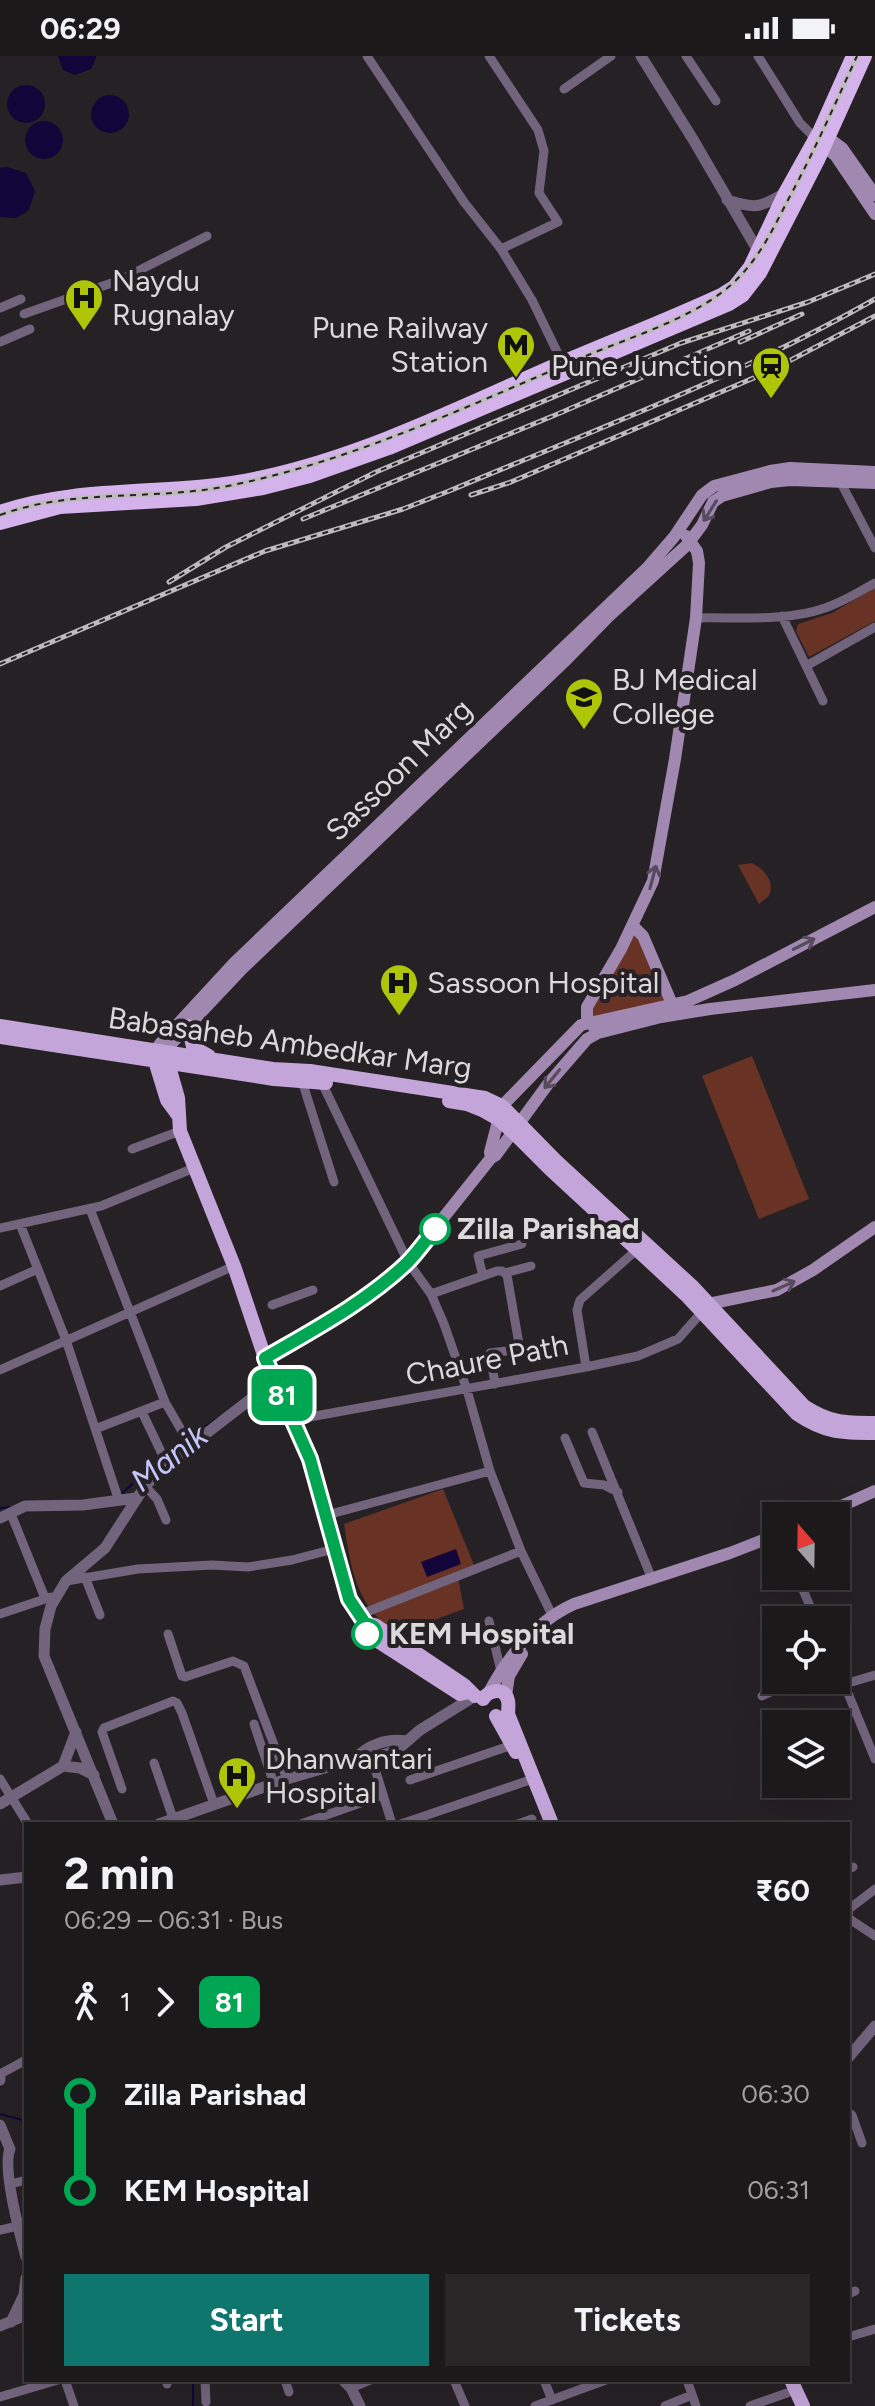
<!DOCTYPE html>
<meta charset="utf-8">
<style>
:root{--surface:#1c191b;--page:#292628;--text:#f1f3f6;--muted:#a0a0a3;--line:#3a383a;--accent:#0f766e}
body{margin:0;font-family:Figtree,sans-serif;background:var(--page);color:var(--text);height:100vh;display:flex;flex-direction:column;font-size:30px;white-space:nowrap}
*{box-sizing:border-box;margin:0}
p{font-size:26px;color:var(--muted)}
.icon{flex:none;width:44px;height:44px;fill:none;stroke:currentColor;stroke-width:2;stroke-linecap:round;stroke-linejoin:round}
.map{position:relative;flex:1;overflow:hidden}
.panel{position:absolute;left:24px;top:1766px;width:826px;height:560px;display:flex;flex-direction:column;background:var(--surface);border-radius:0px;box-shadow:0 8px 32px #0002,0 0 0 2px var(--line)}
.panel>*{flex:none}
.badge{padding:0 16px;border-radius:12px;font-size:28px;line-height:52px}
.needle{width:52px;rotate:340deg}
.fabs{position:absolute;left:762px;top:1446px;display:grid;gap:16px}
.fabs a{display:grid;place-items:center;width:88px;height:88px;border-radius:0px;background:var(--surface);box-shadow:0 8px 32px #0002,0 0 0 2px var(--line);font-size:40px}
.map>.badge{position:absolute;translate:-50% -50%;box-shadow:0 0 0 4px #fff}
.legs{display:flex;align-items:center;gap:12px;height:88px;padding:0 40px;font-size:26px}
.legs p{margin-inline-start:auto}
.summary{display:flex;align-items:center;justify-content:space-between;height:136px;padding:0 40px}
h1{font-size:44px;font-weight:700;line-height:60px}
.cta{display:flex;gap:16px;margin-top:auto;padding:16px 40px}
.cta a{flex:1;height:92px;border-radius:0px;background:var(--accent);color:#fff;font-size:32px;font-weight:700;line-height:92px;text-align:center}
.cta a+a{background:var(--page);color:var(--text)}
ul{padding:0 40px;list-style:none}
li{display:flex;align-items:center;gap:28px;height:96px;font-size:30px}
li i{display:grid;place-items:center;width:12px;height:100%;margin:0 10px;background:currentColor}
li i::after{content:'';width:20px;height:20px;margin:-10px;border:6px solid;border-radius:50%;background:var(--surface)}
li p{margin-inline-start:auto}
li:first-child i{background:linear-gradient(#0000 50%,currentColor 0)}
li:last-child i{background:linear-gradient(currentColor 50%,#0000 0)}
.status{display:flex;justify-content:space-between;align-items:center;height:56px;padding:0 40px;background:var(--surface);direction:ltr}
.status svg{height:22px;fill:currentColor}
.map>svg:first-child{display:block}
.green{fill:#683225}
.water{fill:#11053a}
.lines{fill:none;stroke-linecap:round;stroke-linejoin:round}
.stream{stroke:#11053a;stroke-width:2}
.minor{stroke:#73647d;stroke-width:9}
.tertiary{stroke:#73647d;stroke-width:11}
.secondary{stroke:#a088b1;stroke-width:12}
.primary{stroke:#c4a5d9;stroke-width:14}
.trunk{stroke:#d4b2ec;stroke-width:14}
.rail-casing{stroke:#bebabd;stroke-width:5}
.rail{stroke:#262124;stroke-width:2;stroke-dasharray:6;stroke-linecap:butt}
.oneway{stroke:#574a5c}
.line-1-casing{stroke:#fff;stroke-width:18}
.line-1{stroke:#00a651;stroke-width:12}
.stop-1-dot{fill:#fff;stroke:#00a651;stroke-width:4}
.labels{text-anchor:middle;stroke-width:8;stroke-linejoin:round;paint-order:stroke}
.poi-label{font-size:30px;fill:#dcd9db;stroke:#262124;text-anchor:start}
.street-label{font-size:30px;fill:#dcd9db;stroke:#262124}
.stop-label{font-size:30px;font-weight:bold;fill:#dcd9db;stroke:#262124;text-anchor:start}
.water-label{font-size:32px;font-style:italic;fill:#c4c5fb;stroke:#262124}
</style>
<div class="status"><b>06:29</b><svg viewBox="0 0 49 12"><path d="M0 12V9h3v3zM5 12V6h3v6zM10 12V3h3v9zM15 12V0h3v12zM26 1h20v11H26zM47 4h2v5h-2z"/></svg></div>
<div class="map">
<svg width="875" height="2350" viewBox="0 0 875 2350">
<rect width="100%" height="100%" fill="#262124"/>
<!-- green -->
<path class="green" d="M875,532V565L809,601L796,575L798,568L832,557Z
M752,807C765,814 775,825 769,840L759,848L738,809Z
M633,877L638,882L661,931L664,946L595,963L591,954Z
M752,1000L809,1143L759,1163L702,1020Z
M443,1433L474,1509L457,1516L464,1553L396,1578C356,1549 351,1514 344,1468Z"/>
<!-- water -->
<path class="water" d="M58,0H96V2L91,13L75,19L63,14Z
M7 48a19 19 0 1 1 38 0a19 19 0 1 1-38 0Z
M91 58a19 19 0 1 1 38 0a19 19 0 1 1-38 0Z
M25 84a19 19 0 1 1 38 0a19 19 0 1 1-38 0Z
M7,111L26,117L35,135L29,154L16,162L0,161V112Z
M456,1493L461,1508L427,1521L421,1506Z"/>
<g class="lines">
<!-- stream -->
<path class="stream" d="M191,1380L215,1364
M165,1399L183,1386
M120,1439L160,1403
M0,1452L11,1451
M0,2058L26,2065
M193,2350V2324"/>
<!-- minor -->
<path class="minor" d="M367,0L464,146L501,193L532,244L562,306
M489,0L538,74L544,95L539,137L558,166L501,193
M686,0L716,45
M758,0L800,67L816,83
M564,33L611,0
M0,252L21,243
M24,258L120,224L207,180
M0,286L30,273
M841,427L875,492
M782,560L823,645
M696,562C737,561 785,566 825,552C843,546 859,536 875,527
M806,610L875,571
M302,1025L334,1126
M322,1027L408,1206L431,1238L444,1268L467,1334L490,1415L521,1495L552,1559
M132,1093L180,1075
M90,1153L165,1346L191,1391
M20,1168L66,1284L119,1445
M0,1172L101,1150L194,1112
M505,1217L531,1210
M483,1220L478,1200L522,1188
M0,1230L38,1213
M431,1238L497,1215H502L507,1219L519,1288L514,1294L490,1297L495,1328
M272,1249L313,1234
M586,1311L638,1300L678,1283L702,1256
M0,1314L234,1210
M142,1356L164,1402
M293,1364L586,1311L577,1254L580,1244L640,1191
M95,1373L165,1346
M592,1376L652,1523
M565,1382L584,1427L604,1429L618,1436
M145,1430L157,1443L166,1464
M11,1458L45,1542
M327,1459L490,1415
M797,1520L816,1564
M85,1521L100,1559
M66,1525L138,1513L212,1509L248,1511L292,1504L334,1493
M0,1558L51,1541
M359,1559L521,1495
M489,1565L501,1615
M168,1578L182,1620L185,1621L233,1605L244,1610L287,1723
M836,1608L875,1703
M845,1628L875,1619
M762,1640L797,1624
M254,1668L274,1728
M372,1703L392,1768
M154,1707L175,1768
M0,1723L28,1768
M410,1724L512,1689
M122,1733L102,1676L104,1672L173,1645L177,1647L182,1657L214,1748
M301,1768L383,1739
M401,1768L527,1725
M518,1768L532,1763
M848,1813L853,1811
M848,1859L849,1853L875,1833
M848,1862L875,1880
M0,2018L26,2004
M848,2056L852,2059L862,2087
M11,2128L26,2124
M0,2174L18,2170
M848,2238L855,2235
M848,2281L875,2273
M65,2324L74,2350
M205,2324L206,2346
M285,2324L289,2336
M454,2324L465,2350
M544,2324L552,2344
M687,2324L696,2350
M167,2328V2324
M351,2332L370,2324
M0,2341L58,2324
M535,2350L606,2324
M665,2350L692,2339
M750,2350L787,2337"/>
<!-- tertiary -->
<path class="tertiary" d="M641,0L694,85L758,195
M727,144C755,153 760,152 785,137
M0,1462L25,1450L83,1449L136,1442
M355,1703C367,1689 387,1682 406,1685
M63,1710L80,1712L94,1719
M0,1748L63,1710L76,1676
M113,1768L44,1600L45,1573L51,1550L66,1525L105,1492L145,1430L168,1407L274,1325
M159,1768L287,1723L355,1703H372L397,1694L420,1674L475,1640
M0,1824L26,1821
M848,2002L875,1970
M0,2022V2024
M0,2069L10,2093C2,2112 20,2179 26,2201
M11,2266L24,2239L26,2222
M0,2270L26,2259
M343,2324L351,2332L360,2350"/>
<!-- secondary -->
<path class="secondary" d="M822,77L842,92L875,139
M818,85L835,99L875,158
M633,870L643,880L672,948
M598,977L587,961V951L621,893L653,825L675,703L696,562L699,507L697,495L686,480
M155,999V994L164,983L234,907L648,511L674,481L702,439L714,430L770,415L790,412L875,416
M168,1005L167,995L172,987L243,912L564,606L609,560L687,489L702,469L713,446L722,440L771,426L790,424L875,427
M491,1102L490,1096L502,1050L581,969L688,945L735,924L875,851
M705,1252L708,1248L777,1234L813,1214L875,1171
M265,1302L331,1263L408,1206L491,1102L496,1099L548,1028L587,983L598,977L661,961L710,953L875,934
M819,1460L875,1435
M489,1636C508,1601 536,1565 574,1548L730,1497L776,1479
M506,1639L509,1620L522,1598"/>
<!-- primary -->
<path class="primary" d="M0,970L273,1013L310,1015L485,1042L502,1050L556,1105L693,1231L804,1350C830,1367 845,1367 875,1367
M188,970L193,991L209,1000
M0,981L274,1023L326,1027
M155,1005L167,1044L178,1059
M168,1007L178,1042L180,1075L234,1210L265,1302L310,1403L349,1543L365,1567L367,1578L460,1638L469,1636
M449,1045L467,1048L482,1054L498,1063L514,1077L549,1112L686,1239L797,1358C825,1377 842,1377 875,1377
M365,1567L375,1569L464,1629L475,1640
M483,1643C489,1634 505,1630 508,1645C509,1649 508,1654 508,1658L552,1768
M496,1660L516,1696
M791,2324L803,2350"/>
<!-- trunk -->
<path class="trunk" d="M0,456C84,427 176,441 263,421C359,400 450,356 540,316C601,289 663,266 723,238L734,231L750,211L785,137L819,76L853,0
M0,467L60,451L196,443L263,432L310,420L389,392L729,248L743,239L760,217L818,104L865,0"/>
<defs>
<path id="rail" d="M740,286L802,258
M471,439L511,426L770,315L875,260
M0,459C74,432 152,445 228,430C353,405 470,349 586,300C635,279 705,259 741,219C762,197 775,169 789,142C814,96 835,48 857,0
M303,463L560,357L749,275
M169,526L226,491L376,416L681,287L808,246L875,218
M0,608L265,495L403,453L449,435C592,375 740,320 875,243"/>
</defs>
<!-- rail casing -->
<use href="#rail" class="rail-casing"/>
<!-- rail -->
<use href="#rail" class="rail"/>
</g>
<!-- one-way arrows -->
<defs><path id="oneway-shaft" d="M-6 0H5M1.5-3L5.5 0L1.5 3" fill="none" stroke-width="1.6" stroke-linecap="round" stroke-linejoin="round" transform="scale(2)"/></defs>
<g class="oneway">
<use href="#oneway-shaft" transform="translate(710 455) rotate(122)"/>
<use href="#oneway-shaft" transform="translate(653 821) rotate(-75)"/>
<use href="#oneway-shaft" transform="translate(804 888) rotate(-27)"/>
<use href="#oneway-shaft" transform="translate(552 1023) rotate(129)"/>
<use href="#oneway-shaft" transform="translate(784 1230) rotate(-24)"/>
</g>
<g class="lines">
<defs>
<path id="line-1" d="M367,1578L365,1567L349,1543L310,1403L265,1302C313,1274 366,1246 407,1207C417,1197 426,1184 435,1173"/>
</defs>
<!-- line-1 casing -->
<use href="#line-1" class="line-1-casing"/>
<!-- line-1 -->
<use href="#line-1" class="line-1"/>
</g>
<!-- icons -->
<defs>
<symbol id="hospital-pin" viewBox="-11 -11 22 30"><path d="M0 17L-7.5 6A9.5 9.5 0 1 1 7.5 6Z" fill="#afc507" stroke="#262124"/><path d="M-5-5h3v3.5h4V-5h3V5h-3V1.5h-4V5h-3Z" fill="#111"/></symbol>
<symbol id="metro-pin" viewBox="-11 -11 22 30"><path d="M0 17L-7.5 6A9.5 9.5 0 1 1 7.5 6Z" fill="#afc507" stroke="#262124"/><path d="M-5.5 5V-5H-3L0 0L3-5H5.5V5H3V-.5L0 4L-3-.5V5Z" fill="#111"/></symbol>
<symbol id="station-pin" viewBox="-11 -11 22 30"><path d="M0 17L-7.5 6A9.5 9.5 0 1 1 7.5 6Z" fill="#afc507" stroke="#262124"/><path d="M-3-6H3Q5-6 5-4V2Q5 4 3 4L4.5 6H3L1.5 4h-3L-3 6H-4.5L-3 4Q-5 4-5 2V-4Q-5-6-3-6ZM-3.5-4v3h7v-3ZM-3.5 1v1.5H-2V1ZM2 1v1.5H3.5V1Z" fill="#111"/></symbol>
<symbol id="university-pin" viewBox="-11 -11 22 30"><path d="M0 17L-7.5 6A9.5 9.5 0 1 1 7.5 6Z" fill="#afc507" stroke="#262124"/><path d="M0-5L7-2L0 1L-7-2ZM-4 1L0 2.5L4 1V4Q0 6-4 4Z" fill="#111"/></symbol>
</defs>
<g fill-rule="evenodd">
<use href="#hospital-pin" x="62" y="220" width="44" height="60"/>
<use href="#metro-pin" x="494" y="267" width="44" height="60"/>
<use href="#station-pin" x="749" y="288" width="44" height="60"/>
<use href="#university-pin" x="562" y="619" width="44" height="60"/>
<use href="#hospital-pin" x="377" y="905" width="44" height="60"/>
<use href="#hospital-pin" x="215" y="1698" width="44" height="60"/>
</g>
<!-- markers -->
<g class="stop-1-dot">
<circle cx="435" cy="1173" r="14"/>
<circle cx="367" cy="1578" r="14"/>
</g>
<g class="labels">
<!-- poi labels -->
<g class="poi-label">
<text x="112" y="235">Naydu<tspan x="112" dy="34">Rugnalay</tspan></text>
<text x="488" y="282" text-anchor="end">Pune Railway<tspan x="488" dy="34">Station</tspan></text>
<text x="743" y="320" text-anchor="end">Pune Junction</text>
<text x="612" y="634">BJ Medical<tspan x="612" dy="34">College</tspan></text>
<text x="427" y="937">Sassoon Hospital</text>
<text x="265" y="1713">Dhanwantari<tspan x="265" dy="34">Hospital</tspan></text>
</g>
<!-- street labels -->
<g class="street-label">
<text transform="translate(399 714) rotate(-44)" y="10">Sassoon Marg</text>
<text transform="translate(290 987) rotate(8)" y="10">Babasaheb Ambedkar Marg</text>
<text transform="translate(487 1304) rotate(-11)" y="10">Chaure Path</text>
</g>
<!-- stop labels -->
<g class="stop-label">
<text x="457" y="1183">Zilla Parishad</text>
<text x="389" y="1588">KEM Hospital</text>
</g>
<!-- water labels -->
<g class="water-label">
<text transform="translate(169 1402) rotate(-38)" y="11">Manik</text>
</g>
</g>
</svg>
<div class="fabs">
<a><svg class="needle" viewBox="-14 -14 28 28"><path d="M0-13l5 13h-10z" fill="#e53935"/><path d="M0 13l5-13h-10z" fill="#a0a0a3"/></svg></a>
<a><svg class="icon" aria-label="locate" viewBox="0 0 24 24"><circle cx="12" cy="12" r="6"/><path d="M12 2v4M12 18v4M2 12h4M18 12h4"/></svg></a>
<a><svg class="icon" aria-label="layers" viewBox="0 0 24 24"><path d="M12 4l9 5-9 5-9-5zM3 14l9 5 9-5"/></svg></a>
</div>
<b class="badge" style="left:282px;top:1339px;background:#00a651;color:#fff">81</b>
<section class="panel">
<div class="summary"><div><h1>2 min</h1><p>06:29 – 06:31 · Bus</p></div><b>₹60</b></div>
<div class="legs"><svg class="icon" aria-label="walk" viewBox="0 0 24 24"><circle cx="13" cy="4" r="2"/><path d="M13 8l-2 6 4 7M11 14l-3 7M7 12l3-4h3l4 4"/></svg>1<svg class="icon" aria-label="forward" viewBox="0 0 24 24"><path d="M9 5l7 7-7 7"/></svg><b class="badge" style="background:#00a651;color:#fff">81</b></div>
<ul>
<li><i style="color:#00a651"></i><b>Zilla Parishad</b><p>06:30</p></li>
<li><i style="color:#00a651"></i><b>KEM Hospital</b><p>06:31</p></li>
</ul>
<div class="cta"><a>Start</a><a>Tickets</a></div>
</section>
</div>
